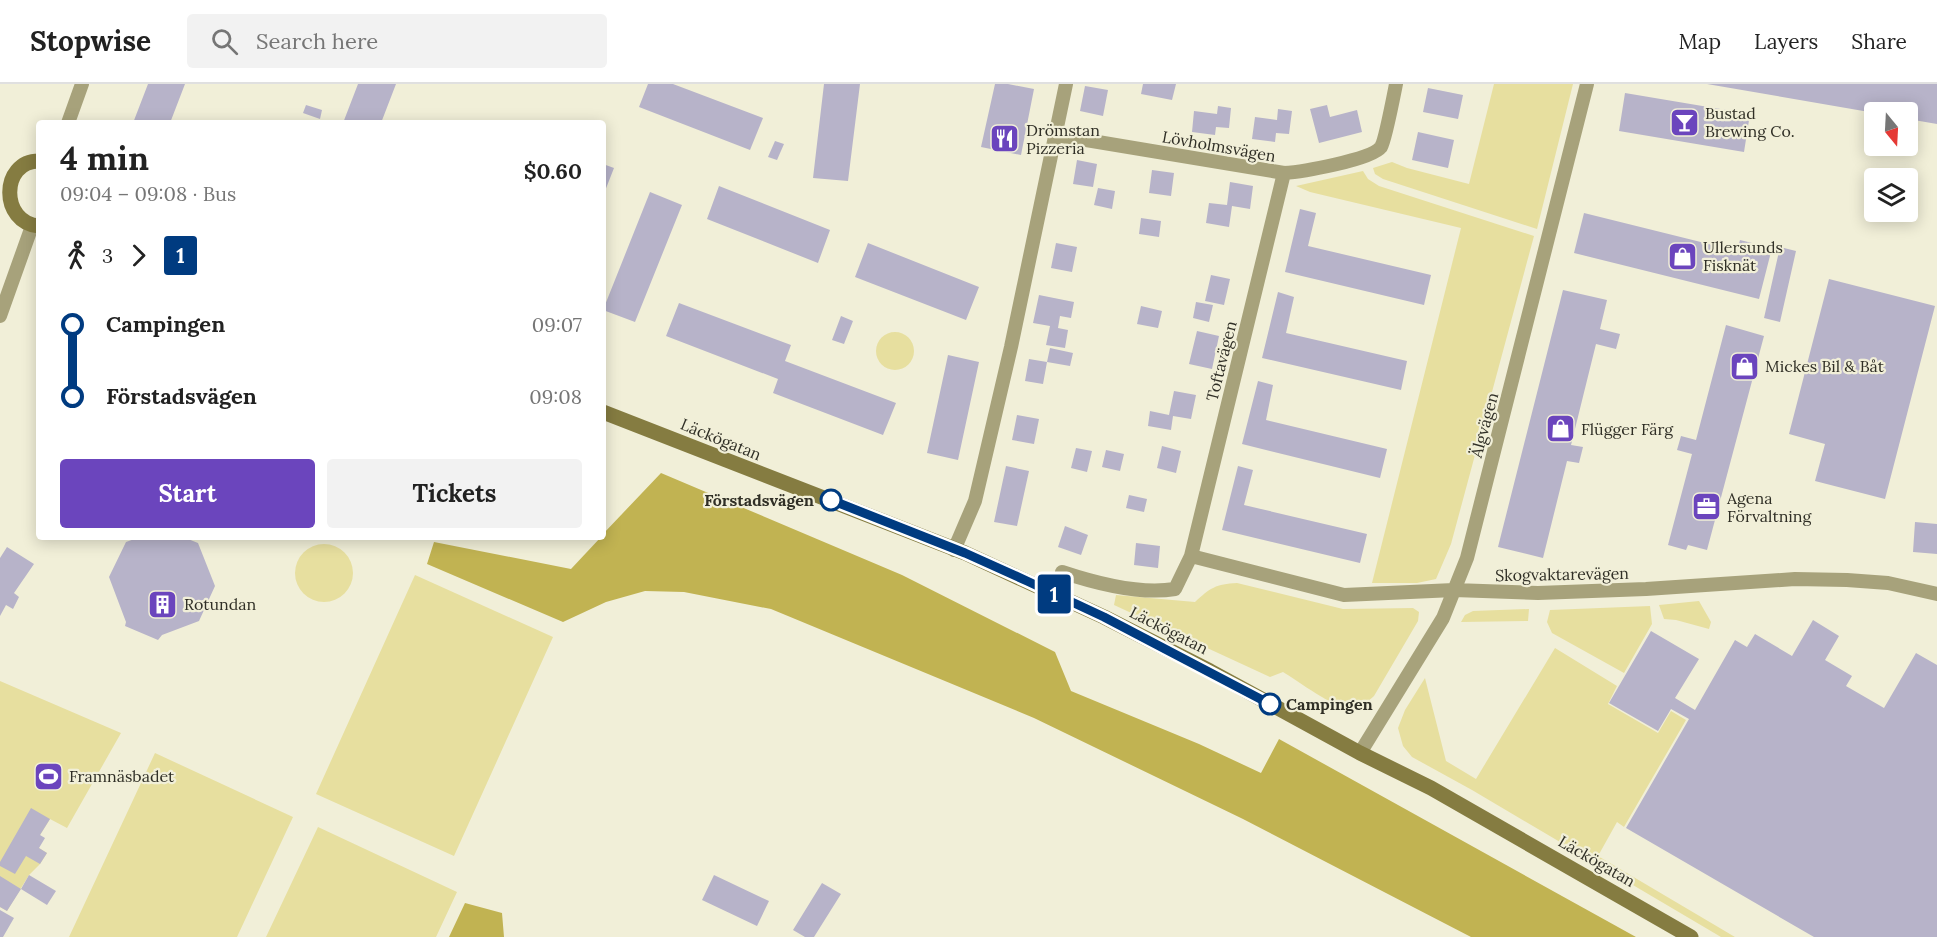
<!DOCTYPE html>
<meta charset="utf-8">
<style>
:root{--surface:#fff;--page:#f2f2f2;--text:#222;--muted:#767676;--line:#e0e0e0;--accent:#6b45bd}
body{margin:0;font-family:Lora,serif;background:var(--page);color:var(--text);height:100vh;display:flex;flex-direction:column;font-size:22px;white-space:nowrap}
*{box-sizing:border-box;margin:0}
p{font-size:20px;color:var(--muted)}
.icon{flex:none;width:33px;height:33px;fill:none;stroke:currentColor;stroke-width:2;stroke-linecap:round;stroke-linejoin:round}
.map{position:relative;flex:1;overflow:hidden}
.details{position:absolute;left:36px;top:36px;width:570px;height:420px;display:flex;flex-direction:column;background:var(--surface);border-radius:6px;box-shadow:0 3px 15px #0003}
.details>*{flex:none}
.badge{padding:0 12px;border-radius:4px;font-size:21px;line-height:39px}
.needle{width:39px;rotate:162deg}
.fabs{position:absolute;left:1864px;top:18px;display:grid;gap:12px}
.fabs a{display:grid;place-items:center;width:54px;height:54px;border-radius:6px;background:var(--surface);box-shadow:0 3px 15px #0003;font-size:30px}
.map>.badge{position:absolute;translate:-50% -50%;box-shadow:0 0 0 3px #fff}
.legs{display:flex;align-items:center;gap:9px;height:66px;padding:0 24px;font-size:20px}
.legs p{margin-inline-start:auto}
.head{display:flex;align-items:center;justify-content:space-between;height:102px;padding:0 24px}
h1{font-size:33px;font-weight:800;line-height:45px}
.primary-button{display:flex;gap:12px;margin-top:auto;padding:12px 24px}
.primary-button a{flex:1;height:69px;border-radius:6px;background:var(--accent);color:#fff;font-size:24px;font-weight:800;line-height:69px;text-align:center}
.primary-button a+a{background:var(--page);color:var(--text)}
ul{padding:0 24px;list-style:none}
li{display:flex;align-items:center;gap:21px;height:72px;font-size:22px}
li i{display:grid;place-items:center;width:9px;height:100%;margin:0 8px;background:currentColor}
li i::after{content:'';width:15px;height:15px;margin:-8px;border:4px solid;border-radius:50%;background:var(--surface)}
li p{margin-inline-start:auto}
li:first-child i{background:linear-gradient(#0000 50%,currentColor 0)}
li:last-child i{background:linear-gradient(currentColor 50%,#0000 0)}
header{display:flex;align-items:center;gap:36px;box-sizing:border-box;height:84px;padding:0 30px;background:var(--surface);border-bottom:2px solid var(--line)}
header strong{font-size:28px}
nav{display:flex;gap:33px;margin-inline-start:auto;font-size:21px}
.search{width:420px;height:54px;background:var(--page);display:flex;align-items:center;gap:15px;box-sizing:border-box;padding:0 21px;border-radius:6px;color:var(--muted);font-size:22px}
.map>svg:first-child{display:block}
.green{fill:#e7df9f}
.forest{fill:#c1b352}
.building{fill:#b7b3c9}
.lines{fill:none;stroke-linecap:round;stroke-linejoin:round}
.street{stroke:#a7a27b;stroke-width:14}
.secondary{stroke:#857c41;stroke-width:15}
.line-1-casing{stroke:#fff;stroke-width:14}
.line-1{stroke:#003b80;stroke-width:9}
.stop-1-dot{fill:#fff;stroke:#003b80;stroke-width:3}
.labels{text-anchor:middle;stroke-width:4.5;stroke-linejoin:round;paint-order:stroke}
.poi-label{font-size:16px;fill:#302f26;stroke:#f1efd8;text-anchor:start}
.street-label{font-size:16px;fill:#302f26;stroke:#f1efd8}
.stop-label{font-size:16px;font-weight:bold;fill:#302f26;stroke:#f1efd8;text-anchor:end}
</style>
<header>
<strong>Stopwise</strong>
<div class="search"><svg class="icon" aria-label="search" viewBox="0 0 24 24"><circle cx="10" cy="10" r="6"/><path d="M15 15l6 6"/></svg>Search here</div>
<nav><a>Map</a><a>Layers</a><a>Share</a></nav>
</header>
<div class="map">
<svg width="1937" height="853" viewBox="0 0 1937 853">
<rect width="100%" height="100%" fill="#f1efd8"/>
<!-- green -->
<path class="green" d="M1494,0H1573L1537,145L1383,95L1375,90L1373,84L1392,78L1407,84L1469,100Z
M1363,87L1368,95L1379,102L1534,152L1451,460L1436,495L1417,499H1372L1461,144L1310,108L1296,102Z
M876 267a19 19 0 1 1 38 0a19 19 0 1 1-38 0Z
M295 489a29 29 0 1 1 58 0a29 29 0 1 1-58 0Z
M415,491L553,553L454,772L316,710Z
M1237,499L1343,525L1413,524L1419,528L1418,537L1374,612C1368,617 1363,623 1354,625C1340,629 1297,596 1283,588L1270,593L1114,521L1116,511L1195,518C1210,504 1216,500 1237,499Z
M1699,517L1711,538L1709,545L1676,536L1664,535L1659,521Z
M1650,522L1652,540L1624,589L1552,549L1547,538L1550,526Z
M1529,525L1528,537L1461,538L1465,531L1473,527Z
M1555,564L1617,602L1608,620L1658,649L1671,627L1686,636L1624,743L1617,738L1598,772L1735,853H1721L1472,706L1412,673L1403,662L1398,644L1405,626L1425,594L1446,677L1476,695Z
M0,597L121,649L67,744L50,735L40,751L39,764L47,769L40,780L29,791L7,827L0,823Z
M155,669L293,733L237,853H69Z
M318,743L457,808L436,853H266Z"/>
<!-- forest -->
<path class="forest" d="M661,389L902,491L1055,568L1071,607L1199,660L1261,689L1279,655L1636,853H1471L1243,735L1034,634L771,525L684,508L645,507L606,518L563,538L427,480L434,458L571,485L601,453H603V450Z
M465,819L502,829L504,853H449Z"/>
<!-- building -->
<path class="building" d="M148,0H185L170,39H133Z
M358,0H396L381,39H343Z
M648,0H673L763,34L750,66L639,23Z
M824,0H860L848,97L813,94Z
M995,0H1008L1034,5L1021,71L981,63Z
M1143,0H1176L1172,16L1141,10Z
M1707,0H1937V40L1908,35V28L1875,29Z
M1085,2L1108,6L1103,32L1080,27Z
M1428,4L1463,11L1458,35L1423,28Z
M1625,9L1750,30L1744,68L1619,47Z
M306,21L322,26L320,35L303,29Z
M1327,21L1330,33L1357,26L1362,48L1319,59L1310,25Z
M1218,22L1231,24L1229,44L1216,43L1215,51L1192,48L1194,27L1217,30Z
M1278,25L1292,27L1289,50L1276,49L1275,58L1252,55L1255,33L1277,36Z
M1418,48L1454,56L1448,84L1412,76Z
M775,57L784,60L777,76L768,73Z
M1077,76L1097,80L1093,103L1073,100Z
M603,80L614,84L603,112Z
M1152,86L1174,89L1171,112L1149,109Z
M1230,98L1253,102L1250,125L1232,122L1229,143L1206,139L1209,119L1227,121Z
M719,102L830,146L818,179L707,135Z
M1098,104L1115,107L1112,125L1094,121Z
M650,108L682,121L635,238L603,226Z
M1300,125L1316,129L1308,162L1431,191L1424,221L1285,188Z
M1584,129L1737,167L1740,156L1772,164L1759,215L1574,169Z
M1141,134L1161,137L1159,153L1139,150Z
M868,159L979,203L966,236L855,193Z
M1056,159L1077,163L1072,188L1051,184Z
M1780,163L1796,167L1780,238L1764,234Z
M1211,191L1230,195L1224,221L1205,217Z
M1829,195L1935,222L1885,415L1815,397L1825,360L1789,350Z
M1563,206L1607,216L1600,245L1620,250L1616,265L1596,260L1571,361L1583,363L1579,379L1567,377L1543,474L1498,463Z
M1278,208L1294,213L1286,249L1407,277L1401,306L1262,274Z
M1039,211L1074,218L1071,234L1060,232L1058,244L1068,246L1065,264L1046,261L1050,242L1033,239Z
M1196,218L1213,221L1209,238L1193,234Z
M679,219L791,261L785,277L896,319L883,351L773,309L778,295L666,252Z
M1141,222L1162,227L1158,244L1137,240Z
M841,232L853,237L844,260L832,256Z
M1726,241L1764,252L1707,466L1688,461L1686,466L1668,461L1692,370L1677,366L1681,352L1696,356Z
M1197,247L1219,252L1212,285L1189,280Z
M1050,264L1073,269L1070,282L1047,278Z
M948,271L979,278L958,376L927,369Z
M1029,275L1047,278L1043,300L1025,297Z
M1258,297L1273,301L1266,336L1387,365L1380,394L1242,360Z
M1174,307L1196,311L1191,335L1173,332L1171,346L1148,342L1150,327L1169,331Z
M1017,331L1039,335L1034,360L1012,356Z
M1162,362L1181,367L1176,389L1157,384Z
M1076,364L1092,367L1087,388L1071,384Z
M1106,366L1124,370L1120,387L1102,383Z
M1006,382L1029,387L1017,442L994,438Z
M1238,382L1253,386L1244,421L1367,450L1360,479L1222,446Z
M1129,411L1147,415L1144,428L1126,424Z
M1915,438L1937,440V470L1913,468Z
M1065,442L1088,451L1081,471L1058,463Z
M140,453H183L198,459L215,502L199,537L162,551L158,556L125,542L126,538L109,493L126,458Z
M1136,459L1160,462L1158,484L1134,481Z
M7,463L34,480L14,509L19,513L13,525L6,521L0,532V474Z
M1813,536L1839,552L1825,576L1852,592L1846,602L1884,624L1916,569L1937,581V853H1814L1626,744L1689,635L1671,625L1658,647L1609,619L1651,547L1699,575L1675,614L1695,626L1735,556L1747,563L1755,550L1792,572Z
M31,724L50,735L40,751L45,754L39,764L47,769L40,780L26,772L15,790L0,782V778Z
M29,791L56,807L47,821L21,805Z
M714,791L769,817L757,842L702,816Z
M0,792L21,805L7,827L0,823Z
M822,799L841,810L814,853H805L793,846Z
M0,826L14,834L3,853H0Z"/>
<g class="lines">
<!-- street -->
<path class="street" d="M68,39L82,0
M1056,51L1284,89C1301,88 1371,76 1381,63C1385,57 1394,10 1396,0
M0,232L32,142
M954,466L975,417L1011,263L1066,0
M1191,472L1344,511L1454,506L1538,509L1646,505L1795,495L1847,496L1888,499L1937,510
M1062,488C1095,499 1140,511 1175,505L1191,472L1284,89
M1360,669L1443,534L1467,474L1587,0"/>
<!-- secondary -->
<path class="secondary" d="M39,77C0,77 0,139 39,142
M603,328L965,469L1104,533L1210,587L1360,669L1431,704L1691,853"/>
</g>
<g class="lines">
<defs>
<path id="line-1" d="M831,416L965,469L1027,497L1104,533L1270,620"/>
</defs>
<!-- line-1 casing -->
<use href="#line-1" class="line-1-casing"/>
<!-- line-1 -->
<use href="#line-1" class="line-1"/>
</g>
<!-- icons -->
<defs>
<symbol id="bar-square" viewBox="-11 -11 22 22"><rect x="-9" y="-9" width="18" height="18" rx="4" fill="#6b45bd" stroke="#f1efd8"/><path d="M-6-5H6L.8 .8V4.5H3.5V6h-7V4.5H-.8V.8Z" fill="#fff"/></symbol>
<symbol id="restaurant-square" viewBox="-11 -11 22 22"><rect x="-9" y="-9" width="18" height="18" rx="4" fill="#6b45bd" stroke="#f1efd8"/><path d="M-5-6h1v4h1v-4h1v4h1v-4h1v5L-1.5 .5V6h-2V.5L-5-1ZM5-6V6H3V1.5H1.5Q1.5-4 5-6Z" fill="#fff"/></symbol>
<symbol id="shop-square" viewBox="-11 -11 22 22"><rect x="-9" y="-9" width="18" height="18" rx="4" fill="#6b45bd" stroke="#f1efd8"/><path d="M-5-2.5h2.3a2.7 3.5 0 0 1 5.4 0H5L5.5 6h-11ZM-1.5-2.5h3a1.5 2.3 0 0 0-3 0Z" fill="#fff"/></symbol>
<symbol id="office-square" viewBox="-11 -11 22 22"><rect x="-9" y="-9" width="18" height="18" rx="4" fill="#6b45bd" stroke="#f1efd8"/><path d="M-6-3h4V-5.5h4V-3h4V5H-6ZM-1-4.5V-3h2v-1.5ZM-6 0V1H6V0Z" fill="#fff"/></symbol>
<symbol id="building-square" viewBox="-11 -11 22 22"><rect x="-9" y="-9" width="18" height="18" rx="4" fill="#6b45bd" stroke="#f1efd8"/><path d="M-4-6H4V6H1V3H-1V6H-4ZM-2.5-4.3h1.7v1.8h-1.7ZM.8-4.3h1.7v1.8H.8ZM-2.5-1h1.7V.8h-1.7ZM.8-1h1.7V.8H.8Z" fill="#fff"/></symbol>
<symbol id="stadium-square" viewBox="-11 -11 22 22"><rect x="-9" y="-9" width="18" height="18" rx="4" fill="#6b45bd" stroke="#f1efd8"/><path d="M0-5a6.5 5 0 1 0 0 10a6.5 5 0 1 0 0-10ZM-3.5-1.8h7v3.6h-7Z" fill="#fff"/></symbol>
</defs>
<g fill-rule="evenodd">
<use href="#bar-square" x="1668" y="22" width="33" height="33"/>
<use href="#restaurant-square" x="988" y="38" width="33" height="33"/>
<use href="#shop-square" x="1666" y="156" width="33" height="33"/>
<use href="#shop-square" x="1728" y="266" width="33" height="33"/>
<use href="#shop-square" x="1544" y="328" width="33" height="33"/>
<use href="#office-square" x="1690" y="406" width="33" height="33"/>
<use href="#building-square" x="146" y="504" width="33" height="33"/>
<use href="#stadium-square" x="32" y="676" width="33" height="33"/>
</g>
<!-- markers -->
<g class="stop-1-dot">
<circle cx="831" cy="416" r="10"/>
<circle cx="1270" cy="620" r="10"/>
</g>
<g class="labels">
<!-- poi labels -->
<g class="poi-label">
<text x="1705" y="35">Bustad<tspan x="1705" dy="18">Brewing Co.</tspan></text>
<text x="1026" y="52">Drömstan<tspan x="1026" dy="18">Pizzeria</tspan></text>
<text x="1703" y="169">Ullersunds<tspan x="1703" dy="18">Fisknät</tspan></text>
<text x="1765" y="288">Mickes Bil &amp; Båt</text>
<text x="1581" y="351">Flügger Färg</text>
<text x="1727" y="420">Agena<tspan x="1727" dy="18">Förvaltning</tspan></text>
<text x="184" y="526">Rotundan</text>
<text x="69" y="698">Framnäsbadet</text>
</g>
<!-- street labels -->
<g class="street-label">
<text transform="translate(1219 62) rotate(10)" y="6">Lövholmsvägen</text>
<text transform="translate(1221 277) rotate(-76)" y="6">Toftavägen</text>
<text transform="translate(1484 341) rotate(-75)" y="6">Älgvägen</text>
<text transform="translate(721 355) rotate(22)" y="6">Läckögatan</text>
<text transform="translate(1562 490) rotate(-1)" y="6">Skogvaktarevägen</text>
<text transform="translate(1169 546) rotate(27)" y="6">Läckögatan</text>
<text transform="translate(1597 777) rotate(30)" y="6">Läckögatan</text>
</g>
<!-- stop labels -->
<g class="stop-label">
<text x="814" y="422">Förstadsvägen</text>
<text x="1286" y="626" text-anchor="start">Campingen</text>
</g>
</g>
</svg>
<div class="fabs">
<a><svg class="needle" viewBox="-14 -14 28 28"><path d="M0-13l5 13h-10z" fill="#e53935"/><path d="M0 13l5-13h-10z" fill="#767676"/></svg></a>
<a><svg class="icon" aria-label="layers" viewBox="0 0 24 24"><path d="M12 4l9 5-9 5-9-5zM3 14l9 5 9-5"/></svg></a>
</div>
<b class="badge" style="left:1054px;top:510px;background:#003b80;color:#fff">1</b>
<section class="details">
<div class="head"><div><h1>4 min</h1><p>09:04 – 09:08 · Bus</p></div><b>$0.60</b></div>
<div class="legs"><svg class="icon" aria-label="walk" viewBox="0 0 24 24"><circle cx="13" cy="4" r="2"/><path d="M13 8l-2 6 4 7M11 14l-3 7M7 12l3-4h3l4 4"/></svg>3<svg class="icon" aria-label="forward" viewBox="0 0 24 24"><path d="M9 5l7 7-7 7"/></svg><b class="badge" style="background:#003b80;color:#fff">1</b></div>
<ul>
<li><i style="color:#003b80"></i><b>Campingen</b><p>09:07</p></li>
<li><i style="color:#003b80"></i><b>Förstadsvägen</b><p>09:08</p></li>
</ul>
<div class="primary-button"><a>Start</a><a>Tickets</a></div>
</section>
</div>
